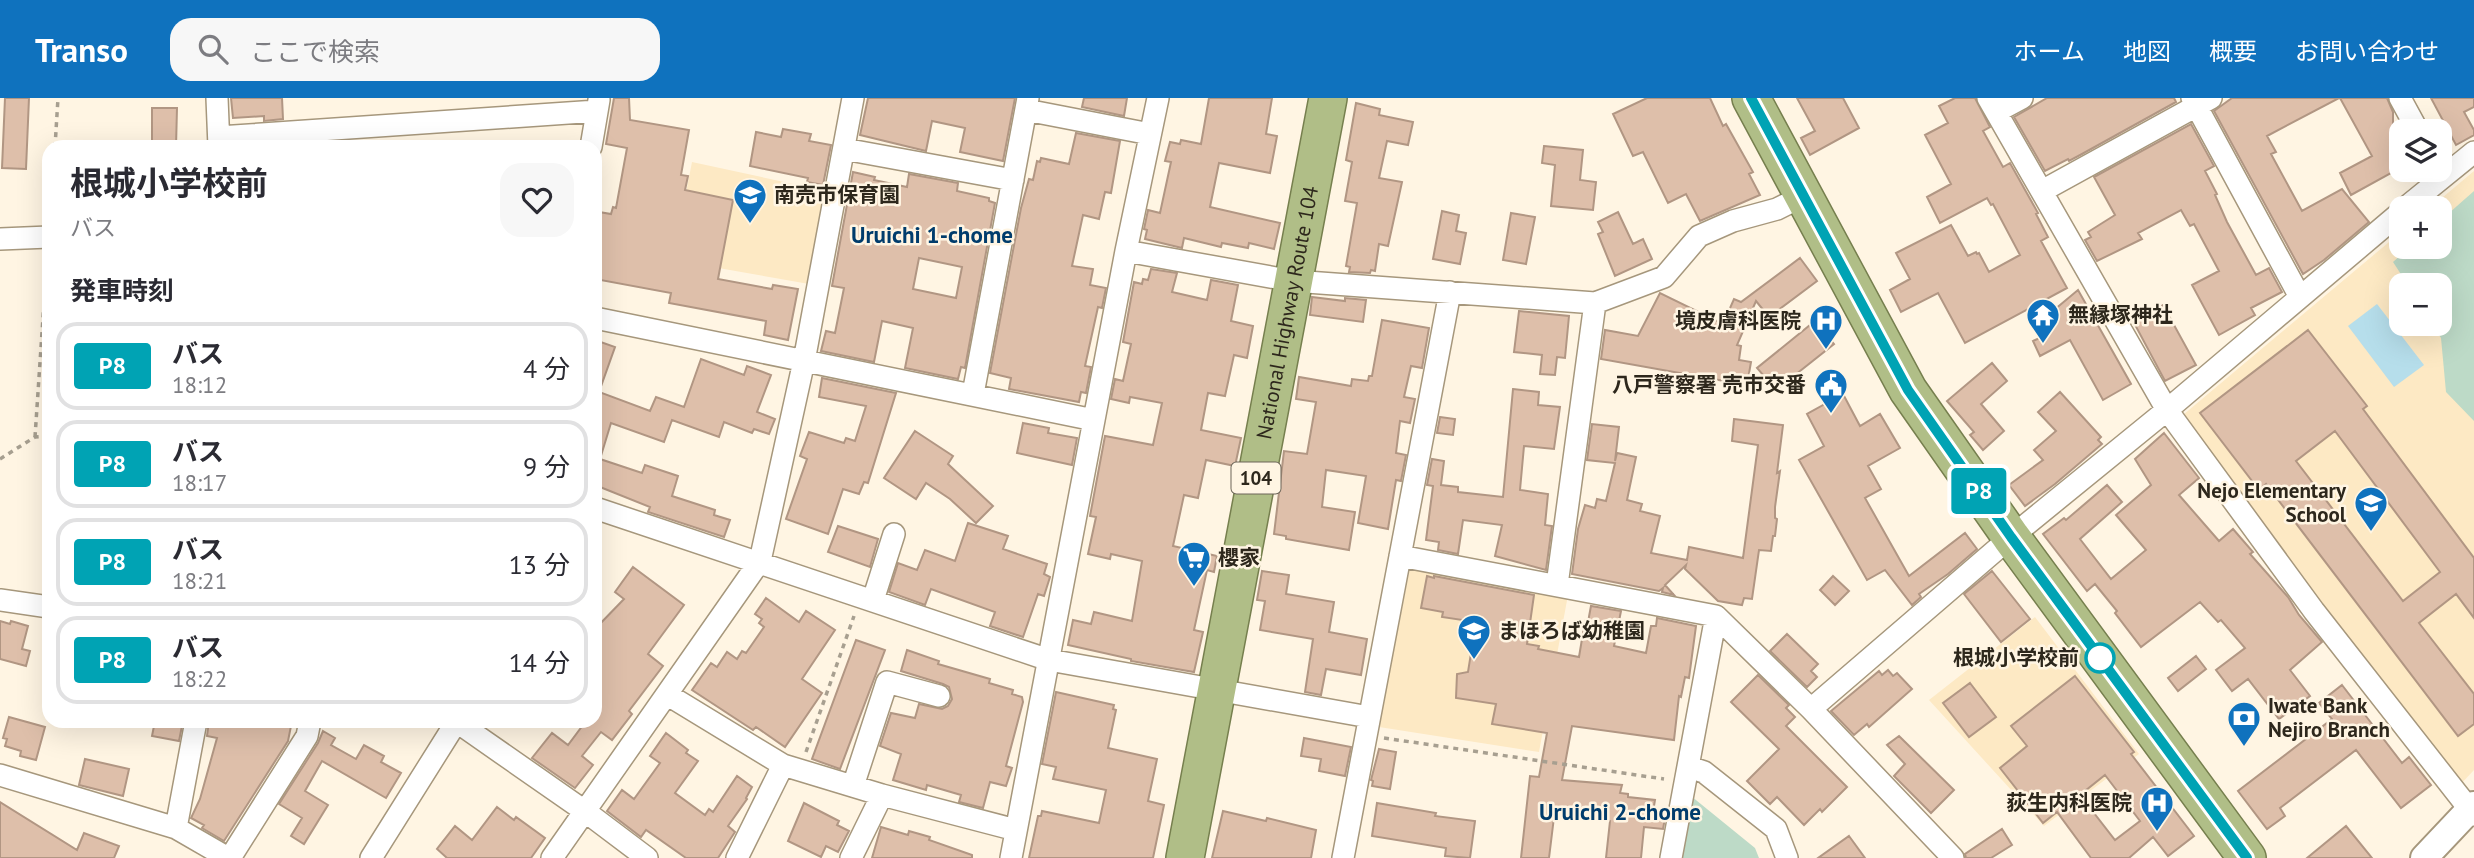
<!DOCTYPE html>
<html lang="ja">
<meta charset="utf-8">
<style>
:root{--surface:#fff;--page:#f7f7f7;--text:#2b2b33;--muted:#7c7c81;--line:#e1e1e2;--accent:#0f72be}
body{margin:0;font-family:"PT Sans","Noto Sans JP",sans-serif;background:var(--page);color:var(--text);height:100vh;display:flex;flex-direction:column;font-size:26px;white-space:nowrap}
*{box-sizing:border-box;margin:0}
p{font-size:23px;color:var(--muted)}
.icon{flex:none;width:38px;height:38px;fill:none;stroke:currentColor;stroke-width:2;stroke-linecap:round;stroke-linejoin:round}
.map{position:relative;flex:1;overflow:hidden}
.panel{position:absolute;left:42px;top:42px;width:560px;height:588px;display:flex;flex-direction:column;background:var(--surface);border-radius:21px;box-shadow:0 7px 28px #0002}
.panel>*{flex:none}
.badge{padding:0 14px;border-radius:5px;font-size:24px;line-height:46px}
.fabs{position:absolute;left:2389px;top:21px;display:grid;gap:14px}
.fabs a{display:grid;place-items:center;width:63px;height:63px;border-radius:14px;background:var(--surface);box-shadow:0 7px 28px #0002;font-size:35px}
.map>.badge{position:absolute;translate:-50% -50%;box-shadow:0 0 0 4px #fff}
h2{padding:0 28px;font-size:26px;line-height:63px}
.round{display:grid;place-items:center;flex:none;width:74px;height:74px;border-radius:21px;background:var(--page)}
.head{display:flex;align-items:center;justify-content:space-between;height:119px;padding:0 28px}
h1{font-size:33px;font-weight:700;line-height:52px}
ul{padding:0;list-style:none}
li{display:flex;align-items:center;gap:21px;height:88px;margin:0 14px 10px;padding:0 14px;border:4px solid var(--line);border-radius:21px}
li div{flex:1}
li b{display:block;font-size:26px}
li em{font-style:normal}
li .badge{min-width:77px;font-weight:700;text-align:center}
header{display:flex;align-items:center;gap:42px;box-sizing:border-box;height:98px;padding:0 35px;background:var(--accent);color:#fff}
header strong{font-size:33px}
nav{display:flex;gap:38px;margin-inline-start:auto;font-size:24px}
.search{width:490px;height:63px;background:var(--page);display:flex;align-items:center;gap:18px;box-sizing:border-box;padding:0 24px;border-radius:21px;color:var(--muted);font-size:26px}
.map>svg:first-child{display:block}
.built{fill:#fde9c4;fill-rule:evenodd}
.green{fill:#bddac7}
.water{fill:#b6deeb}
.building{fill:#debfaa;stroke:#b19683;stroke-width:2;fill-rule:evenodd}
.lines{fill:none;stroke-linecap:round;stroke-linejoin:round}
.minor-casing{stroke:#a6977c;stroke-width:24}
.tertiary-casing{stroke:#a6977c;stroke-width:30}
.trunk-casing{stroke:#767f4e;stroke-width:40}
.path{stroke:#a79f90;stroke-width:3.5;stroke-dasharray:5 5;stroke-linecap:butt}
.minor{stroke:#fff;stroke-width:21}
.tertiary{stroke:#fff;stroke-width:26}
.trunk{stroke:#b0be87;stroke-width:37}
.line-casing{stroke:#fff;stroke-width:16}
.line{stroke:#00a3b4;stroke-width:10}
.stop-dot{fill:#fff;stroke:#00a3b4;stroke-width:3.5}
.labels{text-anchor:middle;stroke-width:5;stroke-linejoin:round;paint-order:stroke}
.shield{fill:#fff5e3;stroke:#6c6558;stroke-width:2}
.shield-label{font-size:19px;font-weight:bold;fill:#2d271c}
.poi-label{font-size:21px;font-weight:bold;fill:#2d271c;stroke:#fff5e3;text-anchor:start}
.street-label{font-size:21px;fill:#2d271c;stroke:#fff5e3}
.stop-label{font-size:21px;font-weight:bold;fill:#2d271c;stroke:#fff5e3;text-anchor:end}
.neighbourhood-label{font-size:23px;font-weight:bold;fill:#003c6c;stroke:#fff5e3}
</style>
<header>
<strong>Transo</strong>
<div class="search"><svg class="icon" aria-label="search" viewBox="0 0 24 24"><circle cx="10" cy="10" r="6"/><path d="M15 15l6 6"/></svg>ここで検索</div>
<nav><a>ホーム</a><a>地図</a><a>概要</a><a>お問い合わせ</a></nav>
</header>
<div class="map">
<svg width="2474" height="760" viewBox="0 0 2474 760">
<rect width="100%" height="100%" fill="#fff5e3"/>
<!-- built -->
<path class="built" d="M692,64L826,93L809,186L673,162Z
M2474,73V672L2459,688L2182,322L2183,317L2401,134V149H2440V110H2430ZM2401,187H2440V226H2401Z
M1410,470L1568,497L1539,654L1379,629Z
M2035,519L2139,656L2044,728L1929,602Z"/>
<!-- green -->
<path class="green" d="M2474,93V323L2446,294L2441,240L2432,226H2440V187H2408L2393,164L2410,149H2440V123Z
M1691,698L1755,750L1759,760H1679Z"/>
<!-- water -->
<path class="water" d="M2377,206L2424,267L2394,289L2348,228Z"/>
<!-- building -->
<path class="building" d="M5,0H29L26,71L2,70Z
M231,0H282L283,21L264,23V18L233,20Z
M614,0H629L630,22L689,32L681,77L688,78L685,92L733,102L718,181L772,191L773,187L798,191L788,242L764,237L766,223L669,205L671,195L595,181V137L599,114L611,116L613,109L616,110L627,50L606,46Z
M868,0H1015L1003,63L960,54L965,30L932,23L926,53L860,37Z
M1084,0H1127L1124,18L1082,9Z
M1209,0H1272L1266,36L1277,38L1270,75L1219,65L1210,109L1280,125L1274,151L1249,145L1248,150L1222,145L1221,149L1184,140L1182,150L1145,141L1147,132L1144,131L1148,112L1160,115L1171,64L1165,63L1170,44L1180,46L1181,42L1201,46Z
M1647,0H1710L1723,28L1726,26L1753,74L1749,76L1760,97L1700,123L1686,96L1668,105L1643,54L1633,58L1613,16Z
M1797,0H1843L1859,30L1810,57L1801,40L1815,33Z
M1955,0H1975L1990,29L1983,33L2003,69L2010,65L2038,115L2036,116L2048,139L2041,143L2067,190L1965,245L1938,195L1901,214L1890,192L1910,181L1896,155L1951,127L1968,158L1976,154L1977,156L1979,155L1989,174L2020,157L1993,106L1991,107L1987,100L1940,125L1927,99L1951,86L1925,37L1948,25L1939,8Z
M2047,0H2174L2176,4L2082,56L2069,63L2068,61L2045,73L2014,19Z
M2232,0H2339L2267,38L2276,54L2271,56L2302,113L2342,91L2369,124L2324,162L2303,176L2214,13Z
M2340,0H2387L2393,14V74L2351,97L2340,75L2372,58Z
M2431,0H2474V9L2464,14L2474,32V37L2456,47Z
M1356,5L1380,11L1379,17L1413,24L1408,47L1387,43L1379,80L1402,84L1388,148L1379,146L1375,173L1371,172L1370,175L1349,174L1350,169L1346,168L1357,105L1345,103L1352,64L1346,62Z
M152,10H177L176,49H152Z
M2191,26L2214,68L2205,73L2217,96L2215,97L2227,124L2256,177L2269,170L2282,194L2251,210L2255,217L2219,237L2192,187L2219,173L2194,126L2190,128L2181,112L2138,135L2142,141L2097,163L2085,142L2091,139L2088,134L2115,117L2094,79Z
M783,31L811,36L809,43L831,47L823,87L807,84L808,80L750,68L756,34L781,39Z
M1076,35L1120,43L1111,95L1105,94L1099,121L1083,117L1072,168L1093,171L1090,187L1106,190L1102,210L1098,209L1085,268L1091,269L1086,295L1081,294L1079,304L1009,291L1011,280L990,275L1021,110L1029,81L1033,82L1037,63L1040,64L1041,60L1069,66Z
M1544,48L1583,52L1580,82L1596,84L1593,112L1551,108L1555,67L1542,65Z
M853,74L875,79L874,82L907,89L909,76L958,85L957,93L989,100V103L995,105L965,270L961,269L958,281L905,270L913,230L882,223L874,264L821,253L826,233L835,235L844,190L832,188ZM919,160L962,169L956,200L913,191Z
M1442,113L1459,117L1456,133L1466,135L1460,166L1433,161Z
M1618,114L1633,146L1643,141L1652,161L1615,178L1598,136L1603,134L1598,124Z
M1511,115L1535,119L1526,166L1503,162Z
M1800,160L1817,183L1769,219L1756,203L1737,247L1741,248L1739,262L1751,264L1747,287L1601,261L1605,232L1638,238L1660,195L1723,226L1734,201L1741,204Z
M1151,171L1177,175L1172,194L1207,202L1211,182L1238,187L1231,223L1253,228L1247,260L1234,257L1225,298L1208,295L1201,332L1241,340L1235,368L1206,362L1198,400L1184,397L1173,448L1217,458L1214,474L1207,472L1194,532L1203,534L1194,574L1131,563V561L1068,547L1073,522L1091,526L1094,514L1132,523L1142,463L1111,456L1110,461L1088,456L1096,419L1090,418L1105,338L1153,347L1162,305L1130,299L1129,305L1111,301L1115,281L1123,283L1131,246L1123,244L1134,184L1142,186L1143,181L1148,182Z
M2078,192L2131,286L2103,302L2070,242L2040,258L2033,243L2042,239L2036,227Z
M1312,199L1345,203V200L1366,202L1363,224L1310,217Z
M2163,207L2196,267L2165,283L2133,223Z
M1519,213L1569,218L1565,260L1557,259L1555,277L1540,276L1542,257L1514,254Z
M1382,222L1429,230L1422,270L1411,268L1404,299L1415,301L1410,325L1400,323L1396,355L1406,357L1401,383L1396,382L1388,431L1358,425L1366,378L1326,372L1322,409L1355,414L1349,452L1286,441V438L1274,436L1284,353L1307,356L1316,304L1296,301L1299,279L1351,288L1352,281L1368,283L1369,278H1372Z
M1815,223L1834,246L1776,292L1757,270Z
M2308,232L2367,308L2363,311L2474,460V520L2456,496L2419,525L2474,596V626L2458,638L2266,386L2259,392L2200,315ZM2335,333L2440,474L2403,503L2296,363Z
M595,242L615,249L599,294L650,313L656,299L684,309L701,261L744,277L747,268L771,277L757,314L775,321L769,336L754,331L752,335L724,324L719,339L672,322L664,344L611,325L600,361L642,375L645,367L678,378L672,398L715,412L714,417L730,422L724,439L648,414L650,409L595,387Z
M1992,265L2007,283L1981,306L2004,333L1983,352L1970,337L1974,334L1947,303Z
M822,280L896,295L868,385L864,384L859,396L843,391L828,436L786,421L807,361L800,358L809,334L844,345L846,340L855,343L866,308L819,299Z
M1513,291L1539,294L1538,307L1560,309L1554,351L1524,348L1520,392L1548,396L1545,427L1552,428L1546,472L1495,458L1502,427L1463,422L1458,456L1438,452L1439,444L1426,442L1433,388L1427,387L1432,361L1444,363L1441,387L1458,389V394L1503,399Z
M2060,294L2101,339L2098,342L2102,346L2055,386L2025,408L2009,387L2043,362L2034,352L2056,333L2038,314Z
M1843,296L1860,328L1880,316L1900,350L1868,368L1881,391L1865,400L1909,478L1965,435L1977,451L1948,476L1919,496L1921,499L1912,507L1885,472L1867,482L1799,362L1824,348L1807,316Z
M1440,319L1455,321L1453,337L1437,335Z
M1734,321L1783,327L1777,375L1780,373L1775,409V420L1777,421L1775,438H1773L1771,453L1759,452L1752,501L1744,500L1742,507L1718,503L1685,471L1686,467L1665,487L1674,497L1662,494L1663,490L1659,493L1572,476L1578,431L1585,407L1595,410L1597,401L1606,403L1615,365L1587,362L1592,326L1619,329L1615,363L1617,355L1636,359L1627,402L1642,406L1640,413L1660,418L1651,455L1687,462L1689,449L1743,460L1758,347L1732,343Z
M1023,325L1049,330L1048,335L1077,340L1072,367L1017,355Z
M915,333L953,358L948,366L993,408L976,425L950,401L926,385L916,401L884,380Z
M2164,335L2199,380L2179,397L2219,443L2233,431L2253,454L2250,456L2288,499L2299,517L2322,544L2290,572L2310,598L2279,621L2248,581L2232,593L2216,572L2245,550L2221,522L2218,524L2200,504L2141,549L2115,515L2117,513L2095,486L2087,493L2043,436L2064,420L2066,422L2107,387L2122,404L2080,441L2111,481L2146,452L2116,417L2151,387L2135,361Z
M968,425L1008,438L1003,451L1047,466L1044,476L1050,479L1044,498L1038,496L1023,539L990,528L995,514L931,491L925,507L889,494L898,465L917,472L925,452L955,463Z
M838,428L878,441L870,469L828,454Z
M633,469L684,507L648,556L663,568L629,613L632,616L612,642L601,634L582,658L593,667L575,690L532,660L552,635L568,647L586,623H595V531L624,501L615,494Z
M1262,473L1289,477L1286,496L1334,504L1329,534L1367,541L1361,577L1326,571L1321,597L1305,594L1313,541L1260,532L1265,503L1257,502Z
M1992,473L2030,521L2001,544L1964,496Z
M1427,478L1434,480V478L1534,497L1527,546L1539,548L1538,551L1579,559L1585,523L1588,524L1591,508L1621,513L1614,548L1646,555L1651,528H1656L1657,520L1696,528L1689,580L1685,579L1681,599L1679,598L1674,642L1572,628L1562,682L1622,687L1620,695L1628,696V699L1655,702L1653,714L1666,715L1663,731L1644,729L1641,760H1606L1610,723L1604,722V718L1593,717L1594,714L1555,711L1549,760H1521L1530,678L1539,679L1547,635L1492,626L1496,606L1456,600L1457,576L1468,574L1476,524L1442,519L1443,514L1421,510Z
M1833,478L1849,493L1835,507L1820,492Z
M766,500L799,524L806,513L835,532L802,581L822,595L785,649L756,629L753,632L692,592L711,565L717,569L727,554L737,561L742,553L746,555L764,529L759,525L762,521L755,516Z
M0,523L10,526L11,523L28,528L22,551L30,553L26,568L0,561Z
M1787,536L1818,566L1811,573L1817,579L1807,589L1770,553Z
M856,542L885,552L840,671L812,661Z
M907,552L939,563L938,566L990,581L989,585L1013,592L1012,596L1022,599L1023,604L1006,668L1012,670L1006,688L990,684L983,710L959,704L961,697L927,687L926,692L893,682L901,656L880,648L891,615L915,620L919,606L942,611L948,608L952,601L949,589L943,586L901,573Z
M2196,558L2206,571L2178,593L2168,580Z
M1888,572L1893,578L1897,575L1912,591L1869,629L1867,626L1854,637L1831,613L1879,573L1882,577Z
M1758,577L1789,607L1786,610L1795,619L1786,628L1847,689L1822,714L1820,711L1804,727L1777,699L1770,706L1747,683L1779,651L1731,604Z
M2075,578L2134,654L2131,656L2194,738L2168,758L2153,739L2129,760H2091L2057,714L2043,725L2000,670L2027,648L2011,628ZM2105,677L2140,723L2115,742L2080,697Z
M1970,585L1996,619L1969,639L1943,605Z
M2342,587L2402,665L2409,659L2431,687L2401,710L2356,652L2280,710L2285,718L2267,731L2238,693L2332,621L2319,605Z
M1056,594L1114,607L1113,611L1116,612L1108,650L1157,661L1148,703L1164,707L1153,760H1029L1038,718H1041L1042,713L1099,725L1106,692L1053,681L1056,669L1042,666Z
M9,619L45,629L36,662L20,658L21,653L5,648L7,641L3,640Z
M155,623H183L179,643L152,638Z
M209,623H292L288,643L224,743L202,730L204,727L191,720L200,701L217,640L207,638Z
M323,633L335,640L331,647L356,661L364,647L384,658L381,664L401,675L386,700L322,663L305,693L328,707L304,746L291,738L302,720L279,706L318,645Z
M666,635L688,652L686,655L698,663L675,695L705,717L709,711L713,714L737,678L752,689L746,700L747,701L728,728L735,734L718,760H686L646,732L641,739L607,713L622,692L634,701L660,665L650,658Z
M1899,638L1954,692L1931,715L1894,678L1905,666L1887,647Z
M1304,640L1351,649L1345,678L1319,673L1321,661L1301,658Z
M1379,651L1396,654L1390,691L1372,688L1373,683L1371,682Z
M85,661L129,671L123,698L79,687Z
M0,704L77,752L84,735L119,748L114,760H0Z
M804,705L839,723L837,727L849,733L838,754L826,748L821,759L788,743Z
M1377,705L1436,715L1435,718L1475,723L1470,760L1445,758L1446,750L1372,738Z
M497,709L514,722L516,719L545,740L531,760H447L437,751L455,728L472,742Z
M1223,713L1266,723L1267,720L1316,732L1311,760H1212Z
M2346,728L2372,760H2307Z
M881,729L908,737L909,733L930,739L929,742L972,757V760H872Z
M2002,731L2012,747L1991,760H1966L1965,756Z
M1849,738L1865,760H1818Z"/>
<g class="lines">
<defs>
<path id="minor" d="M217,0L219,49
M1988,0L2167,312L2314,513L2474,717
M2192,0L2300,199
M2400,0L2418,33
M1026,12L1150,36
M1996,14L2022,0
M219,39L597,13
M591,49L599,2
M844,51L1013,82
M2042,93L2211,0
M2405,110L2474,54
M0,141L49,139
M1126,153L1293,183L1595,205L1557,487
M1595,205L1664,179L1699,138L1733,123L1777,111L1803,98
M595,220L1094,322
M973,296L1028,0
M595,410L1049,562L1369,619
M1400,458L1716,518L1811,611L1953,760
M0,502L49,509
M873,502L894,436
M668,597L783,667L882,697L1016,732
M1811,611L2011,439L2167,312L2401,114
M457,624L586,714L647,760
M1689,669L1704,674L1776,731L1787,760
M0,677L176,730L228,760
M853,688L887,584L939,598
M176,730L196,623
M230,760L307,638L310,623
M371,760L457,623
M552,760L760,463L804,263L853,0
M737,760L783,667
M851,760L882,697
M1011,760L1126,153L1158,0
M1343,760L1450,194
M1671,760L1716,518"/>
<path id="tertiary" d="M2424,760L2474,707"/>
<g id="trunk">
<path d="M1751,0L1908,292L2011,439L2247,760"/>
<path id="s1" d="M1185,760L1328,0"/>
</g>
</defs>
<!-- minor casing -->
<use href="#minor" class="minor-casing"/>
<!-- tertiary casing -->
<use href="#tertiary" class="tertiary-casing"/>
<!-- trunk casing -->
<use href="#trunk" class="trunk-casing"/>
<!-- path -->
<path class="path" d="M55,49L58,0
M35,339L47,160
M0,361L35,339L49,338
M1384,640L1664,681
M806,654L854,518"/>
<!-- minor -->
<use href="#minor" class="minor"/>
<!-- tertiary -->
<use href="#tertiary" class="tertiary"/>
<!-- trunk -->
<use href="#trunk" class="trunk"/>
</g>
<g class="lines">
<defs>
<path id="line" d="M1751,0L1908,292L2011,439L2247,760"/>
</defs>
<!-- line casing -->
<use href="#line" class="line-casing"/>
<!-- line -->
<use href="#line" class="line"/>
</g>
<!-- icons -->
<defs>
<symbol id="school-pin" viewBox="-11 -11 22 30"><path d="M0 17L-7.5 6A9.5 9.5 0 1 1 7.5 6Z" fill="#0f72be" stroke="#fff5e3"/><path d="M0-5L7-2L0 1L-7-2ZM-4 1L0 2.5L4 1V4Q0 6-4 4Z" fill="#fff"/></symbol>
<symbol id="temple-pin" viewBox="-11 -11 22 30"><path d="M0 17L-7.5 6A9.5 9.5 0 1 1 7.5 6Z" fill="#0f72be" stroke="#fff5e3"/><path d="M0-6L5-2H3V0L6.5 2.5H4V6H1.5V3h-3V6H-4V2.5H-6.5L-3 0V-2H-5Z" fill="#fff"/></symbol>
<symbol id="hospital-pin" viewBox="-11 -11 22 30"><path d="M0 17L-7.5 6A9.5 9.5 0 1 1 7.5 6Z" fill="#0f72be" stroke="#fff5e3"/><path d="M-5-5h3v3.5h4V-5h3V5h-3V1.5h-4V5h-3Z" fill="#fff"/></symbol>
<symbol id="civic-pin" viewBox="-11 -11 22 30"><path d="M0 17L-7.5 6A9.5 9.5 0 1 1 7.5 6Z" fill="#0f72be" stroke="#fff5e3"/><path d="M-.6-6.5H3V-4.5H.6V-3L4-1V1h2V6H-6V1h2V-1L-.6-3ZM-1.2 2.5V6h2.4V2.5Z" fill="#fff"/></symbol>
<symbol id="supermarket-pin" viewBox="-11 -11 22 30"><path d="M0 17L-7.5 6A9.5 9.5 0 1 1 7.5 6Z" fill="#0f72be" stroke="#fff5e3"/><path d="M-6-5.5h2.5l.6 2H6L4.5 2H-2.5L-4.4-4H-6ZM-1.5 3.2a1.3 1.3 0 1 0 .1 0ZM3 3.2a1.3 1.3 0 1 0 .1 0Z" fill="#fff"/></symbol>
<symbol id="bank-pin" viewBox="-11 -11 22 30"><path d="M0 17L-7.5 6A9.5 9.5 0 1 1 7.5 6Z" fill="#0f72be" stroke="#fff5e3"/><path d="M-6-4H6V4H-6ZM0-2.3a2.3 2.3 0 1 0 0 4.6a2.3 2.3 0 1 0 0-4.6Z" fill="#fff"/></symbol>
</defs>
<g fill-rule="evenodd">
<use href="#school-pin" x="731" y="78" width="38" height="52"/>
<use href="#temple-pin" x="2024" y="198" width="38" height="52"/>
<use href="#hospital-pin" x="1807" y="204" width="38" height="52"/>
<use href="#civic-pin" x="1812" y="268" width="38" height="52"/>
<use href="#school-pin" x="2352" y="386" width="38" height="52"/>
<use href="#supermarket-pin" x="1175" y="441" width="38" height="52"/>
<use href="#school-pin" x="1455" y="514" width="38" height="52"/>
<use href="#bank-pin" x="2225" y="601" width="38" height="52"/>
<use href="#hospital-pin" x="2138" y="686" width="38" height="52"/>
</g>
<!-- markers -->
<circle class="stop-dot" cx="2100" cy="560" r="14"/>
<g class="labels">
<!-- shield labels -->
<rect class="shield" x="1231.5" y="364.5" width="49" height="31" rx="5"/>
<g class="shield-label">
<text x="1256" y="387">104</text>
</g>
<!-- poi labels -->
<g class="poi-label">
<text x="774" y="104">南売市保育園</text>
<text x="2068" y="224">無縁塚神社</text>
<text x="1801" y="230" text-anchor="end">境皮膚科医院</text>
<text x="1806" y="294" text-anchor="end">八戸警察署 売市交番</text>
<text x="2346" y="400" text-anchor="end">Nejo Elementary<tspan x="2346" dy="24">School</tspan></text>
<text x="1218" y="467">櫻家</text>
<text x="1498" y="540">まほろば幼稚園</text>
<text x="2268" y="615">Iwate Bank<tspan x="2268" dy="24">Nejiro Branch</tspan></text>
<text x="2132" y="712" text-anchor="end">荻生内科医院</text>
</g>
<!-- street labels -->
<g class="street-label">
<text dy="7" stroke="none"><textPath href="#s1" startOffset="555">National Highway Route 104</textPath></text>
</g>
<!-- stop labels -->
<g class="stop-label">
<text x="2079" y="567">根城小学校前</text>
</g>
<!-- neighbourhood labels -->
<g class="neighbourhood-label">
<text x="932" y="145">Uruichi 1-chome</text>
<text x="1620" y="722">Uruichi 2-chome</text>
</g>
</g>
</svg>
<div class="fabs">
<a><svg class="icon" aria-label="layers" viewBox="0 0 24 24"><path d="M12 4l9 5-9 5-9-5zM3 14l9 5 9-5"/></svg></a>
<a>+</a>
<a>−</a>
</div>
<b class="badge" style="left:1979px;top:393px;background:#00a3b4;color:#fff">P8</b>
<section class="panel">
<div class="head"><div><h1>根城小学校前</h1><p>バス</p></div><a class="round"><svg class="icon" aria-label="heart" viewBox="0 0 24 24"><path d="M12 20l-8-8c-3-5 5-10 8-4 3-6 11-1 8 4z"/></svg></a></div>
<h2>発車時刻</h2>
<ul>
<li><span class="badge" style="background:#00a3b4;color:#fff">P8</span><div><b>バス</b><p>18:12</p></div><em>4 分</em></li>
<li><span class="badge" style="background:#00a3b4;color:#fff">P8</span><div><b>バス</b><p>18:17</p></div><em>9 分</em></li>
<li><span class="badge" style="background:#00a3b4;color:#fff">P8</span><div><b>バス</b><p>18:21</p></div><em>13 分</em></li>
<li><span class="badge" style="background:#00a3b4;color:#fff">P8</span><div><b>バス</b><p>18:22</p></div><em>14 分</em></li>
</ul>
</section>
</div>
